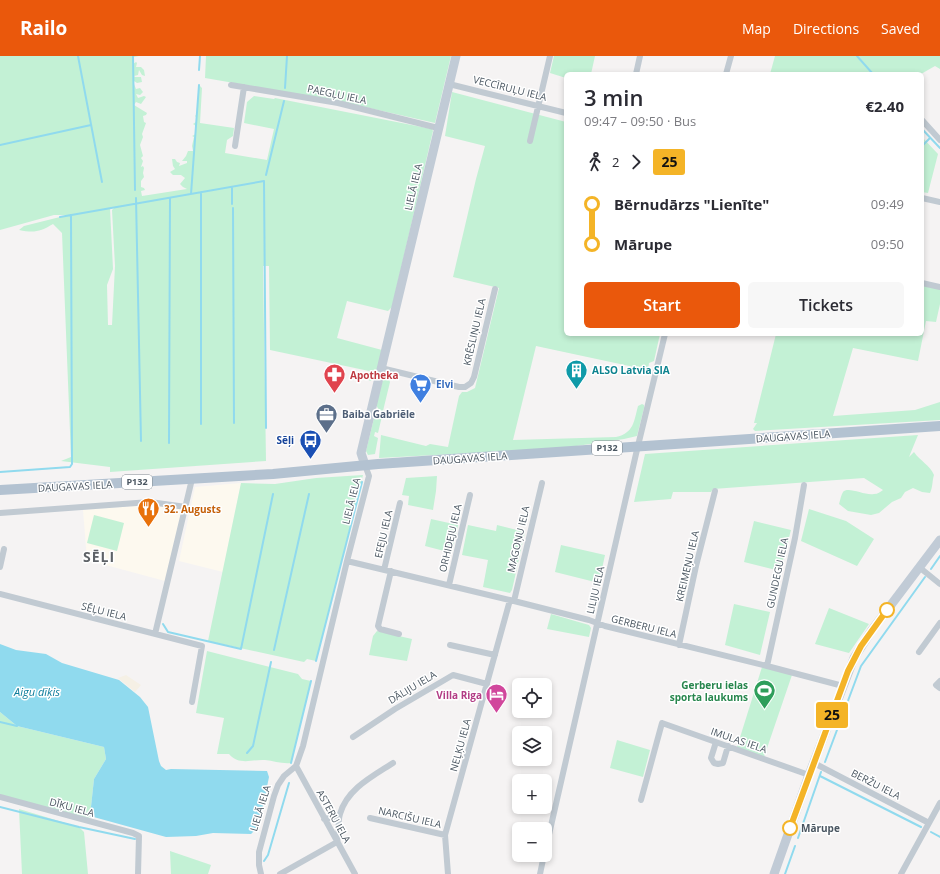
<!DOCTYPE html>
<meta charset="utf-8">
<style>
:root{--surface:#fff;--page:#f7f7f7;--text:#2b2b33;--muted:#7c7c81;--accent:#ea580c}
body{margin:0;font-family:"Open Sans",sans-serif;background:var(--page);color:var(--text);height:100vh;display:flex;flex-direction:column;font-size:15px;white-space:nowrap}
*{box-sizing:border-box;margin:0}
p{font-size:13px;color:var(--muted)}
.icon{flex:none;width:22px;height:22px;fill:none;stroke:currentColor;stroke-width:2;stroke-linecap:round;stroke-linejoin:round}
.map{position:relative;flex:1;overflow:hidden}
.panel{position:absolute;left:564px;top:16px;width:360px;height:264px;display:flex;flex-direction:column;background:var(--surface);border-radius:6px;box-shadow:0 2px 6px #0003}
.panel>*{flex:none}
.badge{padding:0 8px;border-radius:3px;font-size:14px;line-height:26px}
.buttons{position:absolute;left:512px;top:622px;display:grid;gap:8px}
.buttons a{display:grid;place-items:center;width:40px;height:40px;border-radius:6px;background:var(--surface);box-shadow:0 2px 6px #0003;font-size:20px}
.map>.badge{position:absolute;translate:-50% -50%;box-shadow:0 0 0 2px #fff}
.legs{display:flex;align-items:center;gap:6px;height:44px;padding:0 20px;font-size:13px}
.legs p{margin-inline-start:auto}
.summary{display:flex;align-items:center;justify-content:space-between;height:68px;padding:0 20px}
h1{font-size:22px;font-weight:600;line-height:30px}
.button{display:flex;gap:8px;margin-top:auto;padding:8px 20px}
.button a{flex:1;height:46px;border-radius:6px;background:var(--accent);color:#fff;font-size:16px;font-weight:600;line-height:46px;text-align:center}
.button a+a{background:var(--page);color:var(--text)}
ul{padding:0 20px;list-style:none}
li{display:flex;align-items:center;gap:14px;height:40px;font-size:15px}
li i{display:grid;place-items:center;width:6px;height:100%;margin:0 5px;background:currentColor}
li i::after{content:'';width:10px;height:10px;margin:-5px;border:3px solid;border-radius:50%;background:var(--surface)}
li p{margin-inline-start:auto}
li:first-child i{background:linear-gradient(#0000 50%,currentColor 0)}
li:last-child i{background:linear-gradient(currentColor 50%,#0000 0)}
header{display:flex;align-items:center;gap:24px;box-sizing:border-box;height:56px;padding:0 20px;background:var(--accent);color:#fff}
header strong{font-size:19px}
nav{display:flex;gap:22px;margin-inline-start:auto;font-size:14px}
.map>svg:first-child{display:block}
.commercial{fill:#fdf9ef}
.green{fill:#c3f1d5;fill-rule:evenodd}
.sand{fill:#f5f0e5}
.water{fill:#90daee}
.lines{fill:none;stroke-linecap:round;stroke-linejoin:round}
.stream{stroke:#90daee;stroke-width:2}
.street{stroke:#c1cad2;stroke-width:6}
.secondary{stroke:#c1cbd6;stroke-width:9}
.primary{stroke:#b3c2d1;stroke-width:10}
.line-1-casing{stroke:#fff;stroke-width:9}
.line-1{stroke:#f4b427;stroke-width:6}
.stop-1-dot{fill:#fff;stroke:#f4b427;stroke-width:2}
.labels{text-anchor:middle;stroke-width:3;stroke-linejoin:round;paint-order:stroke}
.shield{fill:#fff;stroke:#808990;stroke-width:1}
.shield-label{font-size:9px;font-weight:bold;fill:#4a5661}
.street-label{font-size:10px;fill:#4a5661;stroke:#fff}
.culture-label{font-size:10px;font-weight:bold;fill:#0d838f;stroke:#fff;text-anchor:start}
.health-label{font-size:10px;font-weight:bold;fill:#be3a42;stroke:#fff;text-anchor:start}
.shop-label{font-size:10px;font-weight:bold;fill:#366cbe;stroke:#fff;text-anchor:start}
.service-label{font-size:10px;font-weight:bold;fill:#4e5e75;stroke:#fff;text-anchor:start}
.transit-label{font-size:10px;font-weight:bold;fill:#164399;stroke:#fff;text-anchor:end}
.food-label{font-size:10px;font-weight:bold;fill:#c56008;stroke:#fff;text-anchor:start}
.leisure-label{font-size:10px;font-weight:bold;fill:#27864d;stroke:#fff;text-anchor:end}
.hotel-label{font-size:10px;font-weight:bold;fill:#b23c85;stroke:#fff;text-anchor:end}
.stop-label{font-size:10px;font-weight:bold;fill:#4a5661;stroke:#fff;text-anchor:start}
.water-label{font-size:11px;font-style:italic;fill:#0c7c9b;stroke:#fff}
.district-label{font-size:14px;font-weight:bold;letter-spacing:1px;fill:#5f6368;stroke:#fff}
</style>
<header>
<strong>Railo</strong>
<nav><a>Map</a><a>Directions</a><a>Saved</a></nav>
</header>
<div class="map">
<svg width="940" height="818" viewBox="0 0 940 818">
<rect width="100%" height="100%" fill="#f5f3f3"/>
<!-- commercial -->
<path class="commercial" d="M241,427L223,516L179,505L195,431Z
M148,449L183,453L165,525L87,504L83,454Z"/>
<!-- green -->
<path class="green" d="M0,0H139L134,1L133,8L136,6L137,7L136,11H141L144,14L145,20L142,19L139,14L138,19L134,20L135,21H141L142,26L137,27L134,25V28L136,33L140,32L143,36L140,39L136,38L138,42L144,40L146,41L141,48L136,46L134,49L147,57L146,59L143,60L144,66L146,67L142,78L143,81L140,89L143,100L141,102L143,105L141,111L143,110L144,112L143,117L144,121L141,125V131L144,132L145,134L141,135L142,140L187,133L183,131L180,128L185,122L181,119H173L170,116L175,113L173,110L172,103H175L177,106L180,107L179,110L187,107V105H182L186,100L188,95H193L192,90L194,81L192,80L196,78V70L193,68L196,66L197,62L195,60L197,58L199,29L202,32L200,67L234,72L233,80L227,84L225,97L267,104L274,73L244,67L247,46L254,40L274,43L275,42L432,73L433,75L392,251L388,255L347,245L337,282L382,294L375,323L370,325L368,323L369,315L270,294L269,210H263L266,405L110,416V411L61,405L71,401L62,177L53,168C40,176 34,177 19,174L24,170L68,159H54L0,174ZM115,151L112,154L115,210L112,269H108L107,229L113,213L110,152Z
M206,0H451L435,67L343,46L205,22Z
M554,0H595L591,18H566V22L550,17Z
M775,0H940V13L935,10L921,18H770Z
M452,36L566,66V278H660L654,305L649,307L648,314L536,290L513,384L616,381C634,377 634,365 638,350L642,348L644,349V352L637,380L624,383L563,392L379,402L381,379L426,390L430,388L448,391L459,340L462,336H467L475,332L499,232L453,221L476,123L485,90L445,80Z
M922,81L938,98L928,137L922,136Z
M922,229L940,233V248L936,266L926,265L918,305L853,292L833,360L915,354L940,346V364L755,375L753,373L757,367H754L776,278H922Z
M383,323L389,324L390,326L383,355L379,354L376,349Z
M378,359L382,360L378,377L375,376L374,380L378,382L375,398L368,399L366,395L374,362Z
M918,379L909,401L914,396C920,405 930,409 934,419C932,425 933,431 930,437L922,436L913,432L905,436L901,442L892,446L879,457L871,459L848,455L839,448C840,445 841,439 843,436C848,430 865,440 874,438C878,438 880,436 883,434L864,422L713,433L711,436H673L671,443L634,446L645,398Z
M363,419L316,605L307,603L304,606L208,585L241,427L275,428L316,422Z
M437,420L436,435L433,454L408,449L409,440L402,439L406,422Z
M809,453L846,465L874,483L857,510L801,485Z
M94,459L124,467L117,495L87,487Z
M431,463L458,469L452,497L425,490Z
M754,465L791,474L780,515L744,506Z
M468,469L496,475L497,469L525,476L512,534L510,537L483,531L488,504L462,499Z
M561,489L605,499L599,527L555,516Z
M734,548L770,556L760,599L725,589Z
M829,552L869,568L849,597L815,588Z
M551,558L589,569L591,572L589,581L547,573Z
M377,575L412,583L407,605L369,599L373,580Z
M207,595L298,618L302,623L311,625L291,707C282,708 274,705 265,704C253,703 239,710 229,698H217L224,662L196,657Z
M762,611L792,619L764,701L737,691Z
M0,656L17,670L104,691L106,703L94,723L90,760L87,763L0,739Z
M617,684L650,694L643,721L610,712Z
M19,753L79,771L84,776L88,818H22Z
M170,795L211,809L208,818H171Z"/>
<!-- sand -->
<path class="sand" d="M126,619L141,629L135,636L118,622Z"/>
<!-- water -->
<path class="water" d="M0,588L16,594L46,598L62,607L119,624L140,641L148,651L159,705L161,710L166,714L171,713L267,715L269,721L259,770L251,778L213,777L196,780L166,781L90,760L94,723L106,703L104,691L17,670L0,656Z"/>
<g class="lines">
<!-- stream -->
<path class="stream" d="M78,0L102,126
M133,0L135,134
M857,0L873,18
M199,14L200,0
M285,32L287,0
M922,73L940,92
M0,89L91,69
M922,90L930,82
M266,119L284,45
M232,131V148
M201,136V368
M191,138L199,29
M136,142L141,385
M233,152L234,367
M60,161L264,125L266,372
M169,387L170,142
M0,416L70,411L72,408L71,159
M931,513L940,500
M163,568L168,576L241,593L273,438
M274,594L309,438
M316,605L362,426
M0,666L17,670
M247,697L253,690L271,606
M825,706L861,610L925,521
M291,707L311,625
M820,720L921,771
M0,751L79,771L135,783
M931,776L940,781
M798,782L821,716
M264,805L268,799L289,727
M785,818L795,790"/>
<!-- street -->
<path class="street" d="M636,18L640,0
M726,18L731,0
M449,28L566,57
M231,29L338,47L438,72
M922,64L940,84
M530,85L550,0
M235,90L244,31
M922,142L940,146
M922,227L940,231
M381,312L459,331H465L471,327L474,321L495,233
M0,457L150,446L186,451
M347,505L514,545L589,564L605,570L767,610L843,630
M0,511L4,493
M919,511L940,528
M384,514L400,447
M391,515L378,570L380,573L399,578
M449,529L470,439
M0,538L202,590L192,646
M514,545L542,427
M155,578L192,423
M450,589L495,599
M679,589L696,510L715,435
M919,596L940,567
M767,610L795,482L804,429
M940,625L936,629L940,632
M353,681L395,653L453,619L487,628
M716,686L711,702L714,707L718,708L723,707L728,690
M814,707L929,767
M296,710L355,818
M0,741L133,777L139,780L138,818
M641,744L662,667L809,719
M370,762L445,779
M324,763L339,760
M545,796L636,398L665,278
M261,818L259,809V796L274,740L278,729L284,720L296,710L303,690L347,505L369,420L365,409
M280,818L337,786C340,777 337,767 340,758C347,733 373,720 393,707
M448,818L445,779L510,544
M540,818L544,799
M901,818L940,747"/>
<!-- secondary -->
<path class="secondary" d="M365,409L361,397L456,0
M774,818L809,719L854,602L872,574L940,484"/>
<!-- primary -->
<path class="primary" d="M0,434L273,418L378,408L940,370"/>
</g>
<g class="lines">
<defs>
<path id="line-1" d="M790,772L848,615L861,590L887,554"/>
</defs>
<!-- line-1 casing -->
<use href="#line-1" class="line-1-casing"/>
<!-- line-1 -->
<use href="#line-1" class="line-1"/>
</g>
<!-- icons -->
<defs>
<symbol id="building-pin" viewBox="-11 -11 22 30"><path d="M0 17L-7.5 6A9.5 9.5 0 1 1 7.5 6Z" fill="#0f9aa8" stroke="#fff"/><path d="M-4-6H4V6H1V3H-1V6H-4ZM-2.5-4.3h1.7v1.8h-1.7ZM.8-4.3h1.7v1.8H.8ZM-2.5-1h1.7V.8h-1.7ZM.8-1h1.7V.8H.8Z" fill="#fff"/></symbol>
<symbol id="pharmacy-pin" viewBox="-11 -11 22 30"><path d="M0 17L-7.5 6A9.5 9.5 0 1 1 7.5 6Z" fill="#e0444e" stroke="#fff"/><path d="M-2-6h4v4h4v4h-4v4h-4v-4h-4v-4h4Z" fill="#fff"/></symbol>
<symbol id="supermarket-pin" viewBox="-11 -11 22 30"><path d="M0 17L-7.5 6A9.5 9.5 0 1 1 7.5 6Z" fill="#3f7fe0" stroke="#fff"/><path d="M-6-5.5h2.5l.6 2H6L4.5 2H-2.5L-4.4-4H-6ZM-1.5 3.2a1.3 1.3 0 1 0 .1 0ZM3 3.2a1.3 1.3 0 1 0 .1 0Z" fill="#fff"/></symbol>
<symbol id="office-pin" viewBox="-11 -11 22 30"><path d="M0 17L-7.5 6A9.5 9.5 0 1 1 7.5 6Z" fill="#5c6f8a" stroke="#fff"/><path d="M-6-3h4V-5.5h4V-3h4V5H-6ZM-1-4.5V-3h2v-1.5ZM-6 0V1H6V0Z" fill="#fff"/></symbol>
<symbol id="bus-pin" viewBox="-11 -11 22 30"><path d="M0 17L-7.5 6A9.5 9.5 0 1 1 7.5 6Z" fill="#1a4fb4" stroke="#fff"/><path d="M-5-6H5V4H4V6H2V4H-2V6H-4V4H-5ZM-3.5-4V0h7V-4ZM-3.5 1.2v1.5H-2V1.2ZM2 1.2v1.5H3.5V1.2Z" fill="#fff"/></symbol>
<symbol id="restaurant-pin" viewBox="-11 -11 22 30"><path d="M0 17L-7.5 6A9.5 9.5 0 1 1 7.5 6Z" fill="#e8710a" stroke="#fff"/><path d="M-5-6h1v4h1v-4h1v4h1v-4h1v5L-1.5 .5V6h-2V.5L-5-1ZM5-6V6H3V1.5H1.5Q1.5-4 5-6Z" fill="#fff"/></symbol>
<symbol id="stadium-pin" viewBox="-11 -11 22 30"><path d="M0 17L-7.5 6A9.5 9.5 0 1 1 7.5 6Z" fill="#2e9e5b" stroke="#fff"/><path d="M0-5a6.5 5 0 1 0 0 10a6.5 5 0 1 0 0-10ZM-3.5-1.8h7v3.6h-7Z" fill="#fff"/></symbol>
<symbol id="hotel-pin" viewBox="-11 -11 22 30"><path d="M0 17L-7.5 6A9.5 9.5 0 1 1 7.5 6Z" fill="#d1479c" stroke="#fff"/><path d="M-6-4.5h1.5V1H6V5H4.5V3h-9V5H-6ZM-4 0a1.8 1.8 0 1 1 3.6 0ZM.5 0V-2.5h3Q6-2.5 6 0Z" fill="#fff"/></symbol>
</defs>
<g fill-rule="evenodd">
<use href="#building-pin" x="564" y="302" width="25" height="34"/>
<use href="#pharmacy-pin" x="322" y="306" width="25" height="34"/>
<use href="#supermarket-pin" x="408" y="316" width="25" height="34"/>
<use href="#office-pin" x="314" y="346" width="25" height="34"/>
<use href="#bus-pin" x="298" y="372" width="25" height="34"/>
<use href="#restaurant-pin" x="136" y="440" width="25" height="34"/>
<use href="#stadium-pin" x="752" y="622" width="25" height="34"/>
<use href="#hotel-pin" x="484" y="626" width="25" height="34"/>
</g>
<!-- markers -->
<g class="stop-1-dot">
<circle cx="887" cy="554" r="7"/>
<circle cx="790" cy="772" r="7"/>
</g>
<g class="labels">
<!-- shield labels -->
<g class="shield">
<rect x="592" y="385" width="30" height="14" rx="3"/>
<rect x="122" y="419" width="30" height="14" rx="3"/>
</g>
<g class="shield-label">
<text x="607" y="395">P132</text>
<text x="137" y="429">P132</text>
</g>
<!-- street labels -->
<g class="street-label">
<text transform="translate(510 32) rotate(14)" y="4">VECCĪRUĻU IELA</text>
<text transform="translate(337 38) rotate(12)" y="4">PAEGĻU IELA</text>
<text transform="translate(413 131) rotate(-77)" y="4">LIELĀ IELA</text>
<text transform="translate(474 276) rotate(-77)" y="4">KRĒSLIŅU IELA</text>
<text transform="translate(793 380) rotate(-4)" y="4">DAUGAVAS IELA</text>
<text transform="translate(470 402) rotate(-4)" y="4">DAUGAVAS IELA</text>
<text transform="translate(75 430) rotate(-3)" y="4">DAUGAVAS IELA</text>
<text transform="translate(351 445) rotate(-76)" y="4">LIELĀ IELA</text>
<text transform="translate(383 478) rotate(-77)" y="4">EFEJU IELA</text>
<text transform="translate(450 482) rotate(-77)" y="4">ORHIDEJU IELA</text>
<text transform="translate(518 483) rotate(-77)" y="4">MAGOŅU IELA</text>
<text transform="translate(687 510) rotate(-77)" y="4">KREIMEŅU IELA</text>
<text transform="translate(777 517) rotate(-78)" y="4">GUNDEGU IELA</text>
<text transform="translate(595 534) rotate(-77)" y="4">LILIJU IELA</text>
<text transform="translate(104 555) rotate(14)" y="4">SĒĻU IELA</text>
<text transform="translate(644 570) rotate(14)" y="4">GERBERU IELA</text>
<text transform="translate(412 631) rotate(-31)" y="4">DĀLIJU IELA</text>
<text transform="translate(739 684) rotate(19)" y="4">IMULAS IELA</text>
<text transform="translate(460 689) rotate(-75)" y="4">NEĻĶU IELA</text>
<text transform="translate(876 728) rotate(27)" y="4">BERŽU IELA</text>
<text transform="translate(72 751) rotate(15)" y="4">DĪĶU IELA</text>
<text transform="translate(260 752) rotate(-73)" y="4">LIELĀ IELA</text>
<text transform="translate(334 760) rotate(61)" y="4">ASTERU IELA</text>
<text transform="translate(410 761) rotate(13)" y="4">NARCIŠU IELA</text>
</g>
<!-- culture labels -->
<g class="culture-label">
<text x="592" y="318">ALSO Latvia SIA</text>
</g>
<!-- health labels -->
<g class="health-label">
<text x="350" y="323">Apotheka</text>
</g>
<!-- shop labels -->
<g class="shop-label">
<text x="436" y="332">Elvi</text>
</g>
<!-- service labels -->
<g class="service-label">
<text x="342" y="362">Baiba Gabriēle</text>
</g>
<!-- transit labels -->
<g class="transit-label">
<text x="294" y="388">Sēļi</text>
</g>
<!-- food labels -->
<g class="food-label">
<text x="164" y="457">32. Augusts</text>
</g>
<!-- leisure labels -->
<g class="leisure-label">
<text x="748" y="633">Gerberu ielas<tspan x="748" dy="12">sporta laukums</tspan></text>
</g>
<!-- hotel labels -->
<g class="hotel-label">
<text x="482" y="643">Villa Riga</text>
</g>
<!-- stop labels -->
<g class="stop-label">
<text x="801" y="776">Mārupe</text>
</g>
<!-- water labels -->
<g class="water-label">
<text x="37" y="640">Aigu dīķis</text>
</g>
<!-- district labels -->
<g class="district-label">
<text x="99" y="506">SĒĻI</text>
</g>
</g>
</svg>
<div class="buttons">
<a><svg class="icon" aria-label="locate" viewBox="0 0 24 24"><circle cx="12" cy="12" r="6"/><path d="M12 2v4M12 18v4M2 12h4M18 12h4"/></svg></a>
<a><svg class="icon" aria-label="layers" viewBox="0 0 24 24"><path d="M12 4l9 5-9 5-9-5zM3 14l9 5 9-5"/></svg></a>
<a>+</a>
<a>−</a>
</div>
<b class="badge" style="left:832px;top:659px;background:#f4b427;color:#111">25</b>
<section class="panel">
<div class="summary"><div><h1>3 min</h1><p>09:47 – 09:50 · Bus</p></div><b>€2.40</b></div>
<div class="legs"><svg class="icon" aria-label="walk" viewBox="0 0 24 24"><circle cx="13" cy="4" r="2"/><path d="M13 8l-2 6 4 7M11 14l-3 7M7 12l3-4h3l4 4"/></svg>2<svg class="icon" aria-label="forward" viewBox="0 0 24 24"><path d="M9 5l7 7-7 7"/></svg><b class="badge" style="background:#f4b427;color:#111">25</b></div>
<ul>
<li><i style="color:#f4b427"></i><b>Bērnudārzs &quot;Lienīte&quot;</b><p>09:49</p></li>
<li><i style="color:#f4b427"></i><b>Mārupe</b><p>09:50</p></li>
</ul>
<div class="button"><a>Start</a><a>Tickets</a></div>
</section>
</div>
